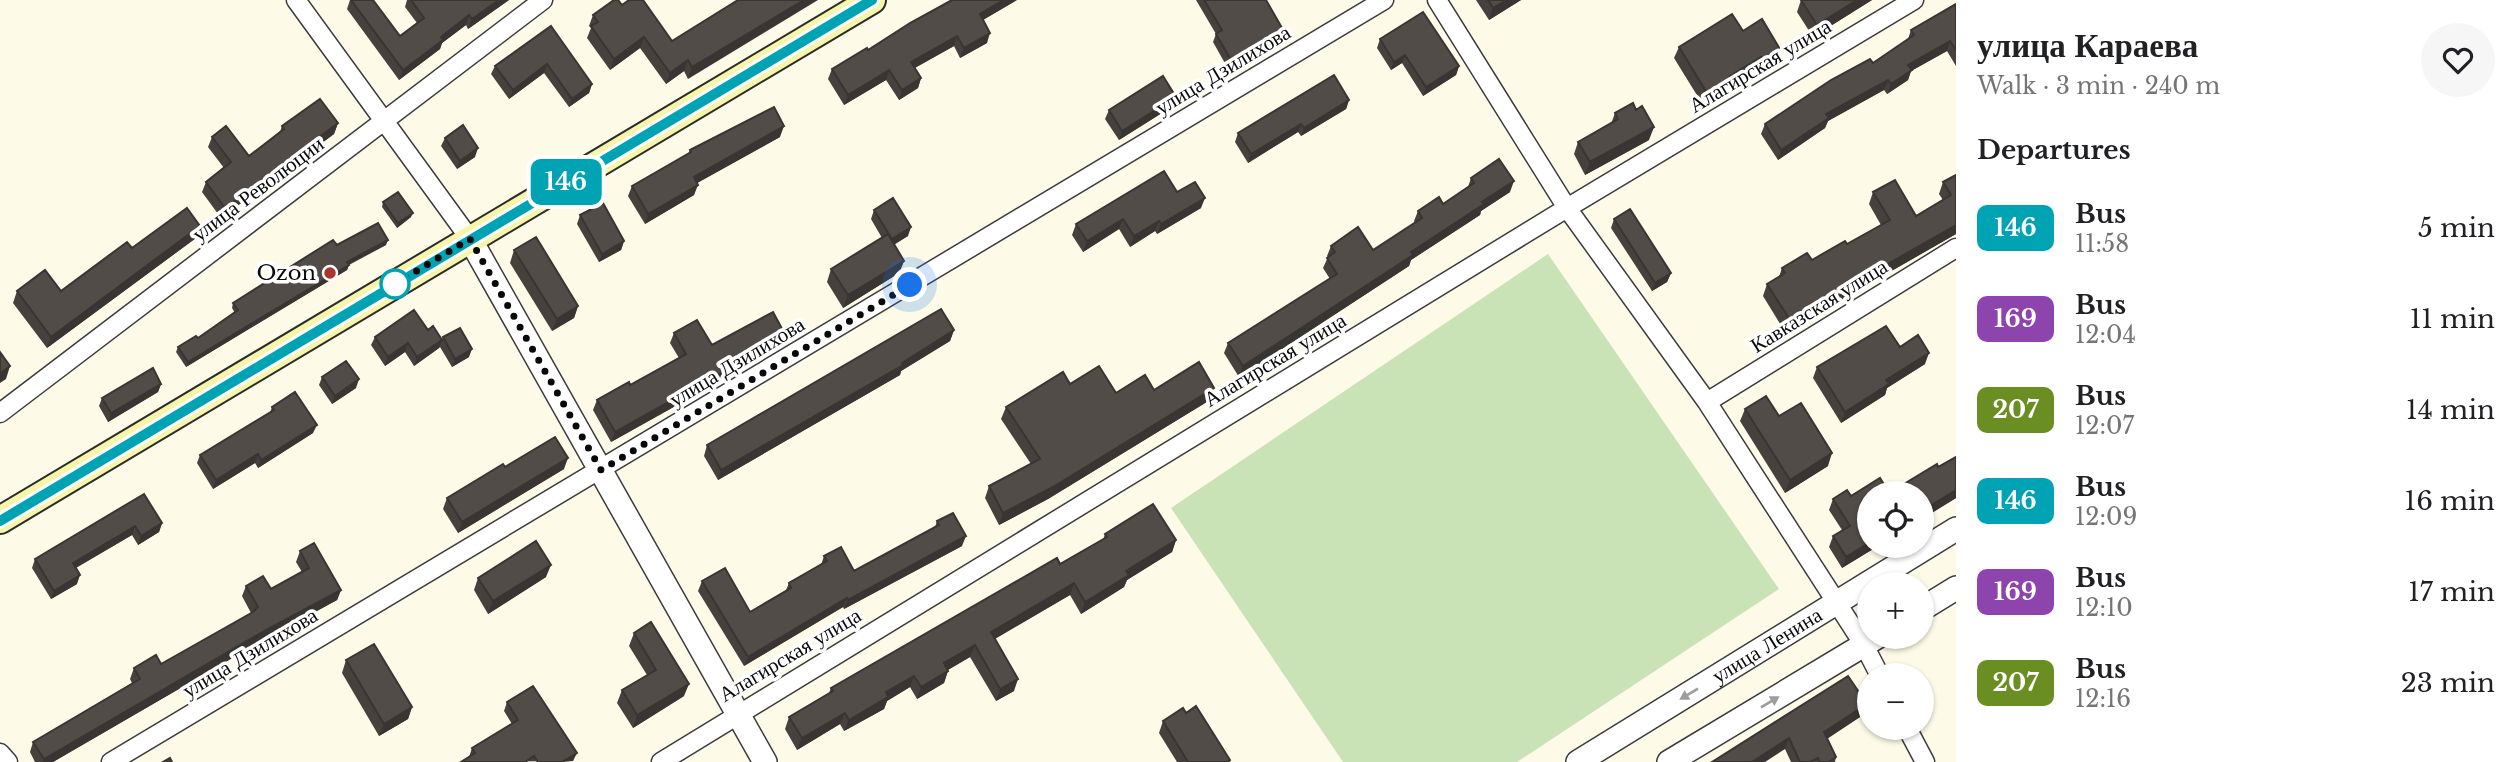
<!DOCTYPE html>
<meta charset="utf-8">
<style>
:root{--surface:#fff;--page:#f6f6f6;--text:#202124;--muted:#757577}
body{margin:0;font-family:"Libre Baskerville",serif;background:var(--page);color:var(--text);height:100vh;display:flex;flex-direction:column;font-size:26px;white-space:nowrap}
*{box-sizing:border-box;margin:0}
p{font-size:23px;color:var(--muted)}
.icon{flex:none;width:38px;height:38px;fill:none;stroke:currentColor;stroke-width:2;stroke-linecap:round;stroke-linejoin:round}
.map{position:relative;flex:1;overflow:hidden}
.drawer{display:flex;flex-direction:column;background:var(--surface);width:560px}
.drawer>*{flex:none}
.badge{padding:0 14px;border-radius:10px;font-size:24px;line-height:46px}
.controls{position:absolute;left:1857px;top:481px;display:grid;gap:14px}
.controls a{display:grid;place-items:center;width:77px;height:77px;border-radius:50%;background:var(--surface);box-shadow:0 2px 5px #0004;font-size:35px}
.you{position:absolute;width:35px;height:35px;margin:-18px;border:5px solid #fff;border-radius:50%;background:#1a73e8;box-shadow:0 0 0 10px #1a73e833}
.map>.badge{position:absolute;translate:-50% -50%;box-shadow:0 0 0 4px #fff}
h2{padding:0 21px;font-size:26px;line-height:63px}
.round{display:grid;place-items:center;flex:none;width:74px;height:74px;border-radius:37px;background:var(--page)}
.headline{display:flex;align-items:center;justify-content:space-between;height:119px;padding:0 21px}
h1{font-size:33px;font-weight:800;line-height:52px}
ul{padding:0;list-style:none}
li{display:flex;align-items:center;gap:21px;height:91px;padding:0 21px}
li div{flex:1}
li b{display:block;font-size:26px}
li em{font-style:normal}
li .badge{min-width:77px;font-weight:700;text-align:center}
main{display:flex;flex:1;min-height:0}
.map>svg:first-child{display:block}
.green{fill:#c9e3b6}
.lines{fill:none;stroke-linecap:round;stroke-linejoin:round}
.minor-casing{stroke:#3c3c3c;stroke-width:21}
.tertiary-casing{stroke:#3c3c3c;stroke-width:26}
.secondary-casing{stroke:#2b2b2b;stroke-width:30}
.minor{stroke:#fff;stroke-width:18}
.tertiary{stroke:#fff;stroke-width:23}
.secondary{stroke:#f7f5a9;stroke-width:26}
.wall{fill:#46413d}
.shaded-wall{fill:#393532}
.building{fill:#514c47;stroke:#393532;stroke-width:2}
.oneway{fill:#9d9d9d}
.line-casing{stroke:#fff;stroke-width:16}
.line{stroke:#00a3b4;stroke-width:10}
.walk{stroke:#090909;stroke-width:7;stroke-dasharray:0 12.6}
.poi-dot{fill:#ab3530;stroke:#fff;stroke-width:2.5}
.stop-dot{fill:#fff;stroke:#00a3b4;stroke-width:3.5}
.labels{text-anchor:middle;stroke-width:7;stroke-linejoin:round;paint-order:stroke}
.street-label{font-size:21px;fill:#090909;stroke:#fff}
.poi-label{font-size:21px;fill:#090909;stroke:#fff;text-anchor:end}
</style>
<main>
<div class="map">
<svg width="1956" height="762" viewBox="0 0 1956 762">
<rect width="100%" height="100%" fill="#fdfbe8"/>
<!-- green -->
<path class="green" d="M1548,254L1779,589L1517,762H1343L1171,508Z"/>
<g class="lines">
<defs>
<path id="minor" d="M296,0L470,239
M1437,0L1567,208L1707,402L1864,645L1880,676
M1707,402L1956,248
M0,413L543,0
M1907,728L1925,762
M0,753L8,762
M111,762L1384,0
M661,762L1567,208L1914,0"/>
<g id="tertiary">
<path d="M470,239L765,762"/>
<path d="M1922,609L1956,588"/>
<path id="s1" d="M1578,762L1956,529"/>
<path d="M1669,762L1877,637"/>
</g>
<path id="secondary" d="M0,520L872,0"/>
</defs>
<!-- minor casing -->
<use href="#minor" class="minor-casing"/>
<!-- tertiary casing -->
<use href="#tertiary" class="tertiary-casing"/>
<!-- secondary casing -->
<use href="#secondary" class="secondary-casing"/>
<!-- minor -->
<use href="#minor" class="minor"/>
<!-- tertiary -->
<use href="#tertiary" class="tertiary"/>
<!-- secondary -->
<use href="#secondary" class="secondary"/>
</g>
<!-- wall -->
<path class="wall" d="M350,0H373L400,36L417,23L405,7L407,0H509L468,29L466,25L442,43L440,49L399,80L347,9Z
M738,0L688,79L684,71L666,84L640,48L610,70L587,38L591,28L589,26L593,15L622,5L672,41Z
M1017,0L983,20L987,43L960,58L954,46L915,68L921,78L918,88L899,100L886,80L844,105L828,79L832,69L868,50Z
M1196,0H1266L1286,35L1283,44L1231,74L1213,42L1216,34Z
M1476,0H1521L1489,20Z
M1801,0H1872L1813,37L1797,12Z
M1956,4V66L1947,51L1911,71L1908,80L1887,94L1884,90L1828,121L1825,128L1778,160L1761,134L1765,124L1873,63L1908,39L1911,30Z
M551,26L592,84L589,93L569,107L544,73L509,99L491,74L495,66Z
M1743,31L1777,62L1759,73L1756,68L1729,85L1727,90L1703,105L1674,58L1679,47Z
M1380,39L1459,66L1456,75L1423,96L1402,63L1391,70L1377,48Z
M1349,100L1346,109L1301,136L1298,132L1248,163L1235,142L1238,133Z
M1173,106L1119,140L1105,119L1109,110Z
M1615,113L1649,140L1585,175L1574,154L1578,142L1611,124Z
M338,123L334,134L221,218L202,192L206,182L224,168L208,147L212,137L249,156L280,132L282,126Z
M780,137L697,183L694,195L645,224L628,196L632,186L688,154L690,150Z
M445,138L475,157L457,169L441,146Z
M1956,175V234L1785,332L1763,296L1767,284L1779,277L1782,268L1812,260L1847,244L1881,225L1869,204L1873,192L1916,216L1943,200L1939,194L1943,182Z
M1471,178L1510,192L1481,211L1480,215L1411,260L1409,266L1239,377L1224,353L1228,343L1330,279L1323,268L1328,257L1327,256L1331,246L1373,250L1415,223L1414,221L1418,211L1443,204L1468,187Z
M1177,192L1201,208L1157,234L1155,231L1130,247L1119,229L1083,252L1072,235L1076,224Z
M383,202L411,217L397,228L382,207Z
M874,210L908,236L894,244L904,261L899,273L843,308L827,282L831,269L882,238L871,219Z
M580,215L624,241L621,250L599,262L577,224Z
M1614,219L1671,273L1667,282L1652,291L1611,228Z
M200,226L196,238L47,348L13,303L17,291H61L132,248Z
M337,245H386L349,265L347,270L186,367L176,352L178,347L198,338L235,313L232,308L233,303Z
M514,250L578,306L574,318L552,331L510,263Z
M428,330L442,339L443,337L469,357L452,367L440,347L439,348L414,366L405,352L385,366L371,345L375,337Z
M954,330L950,341L901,371L900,375L718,480L704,456L707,445Z
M674,333L712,345L783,346L611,442L593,410L597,400L630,385L679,358L670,343Z
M1900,347L1925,364L1887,388L1885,395L1841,423L1813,378L1817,367Z
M322,377L356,388L332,404L319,385Z
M161,384L158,392L108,422L99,406L102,398Z
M1070,384L1116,393L1154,390L1210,400L1048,499L999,525L985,498L989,486L1031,464L1001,419L1006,407Z
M272,407L313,433L258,468L255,463L213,489L197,463L200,455L270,413Z
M1745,409L1779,416L1828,466L1785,493L1740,421Z
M1956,457V498L1922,519V494L1869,546H1878L1842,568L1829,547L1833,536L1842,530L1829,510L1833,499L1889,493Z
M505,467L564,469L458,533L443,509L447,498Z
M144,494L162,523L159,532L138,545L132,535L76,568L77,584L51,599L32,568L35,559Z
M937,521L962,546L844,609L843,607L744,666L698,591L702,581L750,612L786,590L789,583L821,565L824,556L854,571L935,527Z
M1105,534L1176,540L1172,552L1127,580L1124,587L1081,614L1070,595L995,639L1014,691L996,701L970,657L948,670L944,683L917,699L910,687L887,701L884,709L844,731L840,724L797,750L785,729L789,717L829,693L831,688L1060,564L1103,540Z
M300,551L341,590L337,600L260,642L53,762H35L30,752L33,742L132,683L130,679L134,668L161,664L251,613L242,596L246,586L271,589L302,572L296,562Z
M546,577L488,614L474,590L478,578Z
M634,633L684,696L633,728L617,703L622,690L647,675L629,646Z
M346,660L412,707L408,719L379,736L342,673Z
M507,702L573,761L461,762L469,757L472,748L512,724L504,711Z
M1867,704L1863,715L1827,739L1836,757L1835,762H1791L1785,749L1712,762Z
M1186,713L1229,762H1177L1159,733L1163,721Z"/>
<!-- shaded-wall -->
<path class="shaded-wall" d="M499,0H509L468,29L472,19Z
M804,0H818L688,79L692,67Z
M1004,0H1017L976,24L980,14Z
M1507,0H1521L1489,20L1493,8Z
M1857,0H1872L1813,37L1817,25Z
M469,15L466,25L442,43L440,49L399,80L403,70L441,37Z
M990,33L987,43L960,58L964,48Z
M1286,35L1283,44L1231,74L1234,65Z
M957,36L954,46L907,72L911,62Z
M644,37L640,48L610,70L614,59Z
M1950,41L1947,51L1911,71L1908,80L1887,94L1891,84L1908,65Z
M1781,51L1777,62L1759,73L1763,61Z
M1405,55L1402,63L1391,70L1394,62Z
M1761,57L1756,68L1729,85L1727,90L1703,105L1707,93L1730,76Z
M688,60L684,71L666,84L670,73Z
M547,64L544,73L509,99L513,90Z
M1459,66L1456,75L1423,96L1426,87Z
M889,70L886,80L844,105L848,95Z
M921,78L918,88L899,100L902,90Z
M1888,80L1884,90L1828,121L1825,128L1778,160L1781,150L1826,114Z
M592,84L589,93L569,107L572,99Z
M1176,97L1173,106L1119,140L1122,131Z
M1349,100L1346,109L1301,136L1304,128Z
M338,123L334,134L221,218L225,208Z
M1301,124L1298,132L1248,163L1251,154Z
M784,126L780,137L690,187L694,177Z
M1654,127L1649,140L1585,175L1590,162Z
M478,148L475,157L457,169L460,161Z
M1514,181L1510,192L1481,211L1480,215L1411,260L1409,266L1239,377L1243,366Z
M698,185L694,195L645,224L648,214Z
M1205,198L1201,208L1157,234L1161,224Z
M413,213L411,217L397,228L398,223Z
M1123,219L1119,229L1083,252L1087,241Z
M1159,221L1155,231L1130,247L1134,236Z
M1956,225V234L1785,332L1790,320Z
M200,226L196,238L47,348L51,337Z
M911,227L908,236L889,248L892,239Z
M388,240L386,245L345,266L347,262Z
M624,241L621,250L599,262L602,254Z
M904,261L899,273L843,308L848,295Z
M349,265L347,270L186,367L188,362Z
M1671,273L1667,282L1652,291L1655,283Z
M578,306L574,318L552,331L557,319Z
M954,330L950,341L901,371L900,375L718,480L721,470L902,363Z
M786,336L783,346L611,442L615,432Z
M442,340L439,348L414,366L417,357Z
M408,343L405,352L385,366L388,357Z
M472,349L469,357L452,367L455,359Z
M1929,353L1925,364L1887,388L1885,395L1841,423L1845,412L1886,380Z
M10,366L6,379L0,383V374Z
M359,379L356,388L332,404L335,396Z
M161,384L158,392L108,422L111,413Z
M1214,388L1210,400L1048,499L999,525L1003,513Z
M317,425L313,433L258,468L261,460Z
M1832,453L1828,466L1785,493L1790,480Z
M258,454L255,463L213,489L216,480Z
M568,458L564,469L458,533L462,522Z
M1956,490V498L1922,519V511Z
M162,523L159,532L138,545L141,536Z
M135,526L132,535L70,571L73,563Z
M966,536L962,546L844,609L848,600Z
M1176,540L1172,552L1127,580L1124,587L1081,614L1085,602L1126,571Z
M1869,543V546H1878L1842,568L1846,557Z
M551,565L546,577L488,614L493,601Z
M80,575L77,584L51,599L54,591Z
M1074,583L1070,595L987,643L991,632Z
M341,590L337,600L260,642L53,762H43L44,759L264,631Z
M847,598L843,607L744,666L748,657Z
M975,645L970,657L939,675L944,663Z
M948,671L944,683L917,699L921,687Z
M914,676L910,687L887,701L884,709L844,731L849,720L886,692Z
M1018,679L1014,691L996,701L1000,689Z
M689,684L684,696L633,728L637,715Z
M1867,704L1863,715L1820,743L1824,732Z
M412,707L408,719L379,736L384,724Z
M845,713L840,724L797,750L802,738Z
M1789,738L1785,749L1765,762H1752Z
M577,753L573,761L562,762Z"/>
<!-- building -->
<path class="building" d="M351,0H373L400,36L424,18L411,0H499L472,19L469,15L441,37L443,40L403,70Z
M614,0H618L622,5L629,0H643L672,41L738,0H804L692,67L688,60L670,73L644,37L614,59L591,26L598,22L593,15Z
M952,0H1004L980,14L990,33L964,48L957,36L911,62L921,78L902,90L889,70L848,95L832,69L867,48L868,50L910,23Z
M1204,0H1266L1286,35L1234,65L1216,34L1222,30Z
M1488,0H1507L1493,8Z
M1801,0H1857L1817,25Z
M1956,4V50L1950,41L1908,65L1912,70L1891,84L1888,80L1826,114L1829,118L1781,150L1765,124L1831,80L1870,59L1873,63L1914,35L1911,30Z
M1423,12L1459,66L1426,87L1405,55L1394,62L1380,39Z
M1732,14L1743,31L1762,19L1781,51L1763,61L1761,57L1730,76L1731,78L1707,93L1679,47Z
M551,26L592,84L572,99L547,64L513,90L495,66Z
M1334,75L1349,100L1304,128L1301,124L1251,154L1238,133Z
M1163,76L1176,97L1122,131L1109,110Z
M320,99L338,123L225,208L206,182L231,162L212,137L226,126L249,156L284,129L282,126Z
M1633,103L1636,110L1642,106L1654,127L1590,162L1578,142L1618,119L1615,113Z
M774,107L784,126L694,177L698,185L648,214L632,186L691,152L690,150Z
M463,125L478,148L460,161L445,138Z
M1499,159L1514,181L1482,202L1484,204L1411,252L1413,255L1243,366L1228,343L1337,274L1327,258L1335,252L1331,246L1358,227L1373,250L1422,218L1418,211L1439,197L1443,204L1474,183L1471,178Z
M1164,171L1177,192L1195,182L1205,198L1161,224L1159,221L1134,236L1123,219L1087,241L1076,224Z
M1956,175V225L1790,320L1767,284L1785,273L1782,268L1807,253L1812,260L1845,241L1847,244L1890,220L1873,192L1895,180L1916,216L1951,195L1943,182Z
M398,192L413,213L398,223L383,202Z
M893,198L911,227L892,239L874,210Z
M603,203L624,241L602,254L580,215Z
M187,208L200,226L51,337L17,291L45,270L61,291L127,242L132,248Z
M1630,209L1671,273L1655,283L1614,219Z
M378,223L388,240L347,262L349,265L188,362L178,347L196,336L198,338L238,310L233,303L333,240L337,245Z
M888,234L904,261L848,295L831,269Z
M536,237L578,306L557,319L514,250Z
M941,309L954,330L902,363L903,365L721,470L707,445Z
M414,310L428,330L433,326L442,340L417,357L408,343L388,357L375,337Z
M773,312L786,336L615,432L597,400L629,382L630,385L686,354L674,333L697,320L712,345Z
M1886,326L1900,347L1918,335L1929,353L1886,380L1889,384L1845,412L1817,367Z
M460,328L472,349L455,359L443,337Z
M0,352L10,366L0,374Z
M346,361L359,379L335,396L322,377Z
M1199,362L1214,388L1053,487L1003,513L989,486L1040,459L1006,407L1063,372L1070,384L1099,366L1116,393L1145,375L1154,390Z
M153,368L161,384L111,413L102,398Z
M295,392L317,425L261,460L258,454L216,480L200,455L274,410L272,407Z
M1766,396L1779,416L1801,403L1832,453L1790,480L1745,409Z
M555,437L568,458L462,522L447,498L503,464L505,467Z
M1956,457V490L1922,511V494H1869V543L1846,557L1833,536L1850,526L1833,499L1847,490L1851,496L1880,478L1889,493L1937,464L1938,467Z
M144,494L162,523L141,536L135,526L73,563L80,575L54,591L35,559Z
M1153,504L1176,540L1126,571L1129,575L1085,602L1074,583L991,632L1018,679L1000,689L975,645L944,663L948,671L921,687L914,676L886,692L888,697L849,720L845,713L802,738L789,717L833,691L831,688L1057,558L1060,564L1107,537L1105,534Z
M953,513L966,536L848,600L847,598L748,657L702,581L725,568L750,612L791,588L789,583L827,561L824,556L841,547L854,571L939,525L937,521Z
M536,541L551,565L493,601L478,578Z
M314,543L341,590L264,631L44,759L33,742L140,679L134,668L156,655L161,664L253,612L258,607L246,586L263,576L271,589L309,568L300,551Z
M651,622L689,684L637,715L622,690L656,670L634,633Z
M374,644L412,707L384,724L346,660Z
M1848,676L1867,704L1824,732L1836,757L1829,762H1820L1818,758L1810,762H1800L1789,738L1752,762H1712Z
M533,686L577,753L562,762H538L534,756L525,762H461L475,753L472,748L518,720L507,702Z
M1196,706L1230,760L1228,762H1188L1163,721L1183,708L1186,713Z
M170,758L172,762H163Z"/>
<!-- one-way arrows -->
<defs><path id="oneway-solid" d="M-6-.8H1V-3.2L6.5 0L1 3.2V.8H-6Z" transform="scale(1.75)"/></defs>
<g class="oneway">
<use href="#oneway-solid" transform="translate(1689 694) rotate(149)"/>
<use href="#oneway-solid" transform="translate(1770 702) rotate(-31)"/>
</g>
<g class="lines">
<defs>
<path id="line" d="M0,521L872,0"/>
</defs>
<!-- line casing -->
<use href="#line" class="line-casing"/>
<!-- line -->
<use href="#line" class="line"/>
<!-- walk -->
<path class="walk" d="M395,284L470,239L601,470L910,285"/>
</g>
<!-- markers -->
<circle class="poi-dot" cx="330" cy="273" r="7"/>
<circle class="stop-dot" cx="395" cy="284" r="14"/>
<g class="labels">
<!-- street labels -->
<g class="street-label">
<text transform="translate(1760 66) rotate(-31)" y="7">Алагирская улица</text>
<text transform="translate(1223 70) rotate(-31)" y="7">улица Дзилихова</text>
<text transform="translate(258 189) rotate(-37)" y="7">улица Революции</text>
<text transform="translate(1819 306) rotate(-32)" y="7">Кавказская улица</text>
<text transform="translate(1275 360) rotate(-31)" y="7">Алагирская улица</text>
<text transform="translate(737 362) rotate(-31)" y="7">улица Дзилихова</text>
<text dy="7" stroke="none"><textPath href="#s1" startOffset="222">улица Ленина</textPath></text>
<text transform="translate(250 653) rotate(-31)" y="7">улица Дзилихова</text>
<text transform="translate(790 655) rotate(-31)" y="7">Алагирская улица</text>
</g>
<!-- poi labels -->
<g class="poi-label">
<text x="316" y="280">Ozon</text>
</g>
</g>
</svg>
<div class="controls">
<a><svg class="icon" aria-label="locate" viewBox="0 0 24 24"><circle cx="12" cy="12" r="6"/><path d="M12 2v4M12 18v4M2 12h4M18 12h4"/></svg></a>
<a>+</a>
<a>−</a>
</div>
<div class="you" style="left:910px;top:285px"></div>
<b class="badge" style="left:566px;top:182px;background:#00a3b4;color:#fff">146</b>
</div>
<section class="drawer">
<div class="headline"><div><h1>улица Караева</h1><p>Walk · 3 min · 240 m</p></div><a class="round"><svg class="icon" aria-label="heart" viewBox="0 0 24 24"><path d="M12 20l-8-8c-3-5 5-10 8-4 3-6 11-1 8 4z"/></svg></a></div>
<h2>Departures</h2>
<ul>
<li><span class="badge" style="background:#00a3b4;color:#fff">146</span><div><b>Bus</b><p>11:58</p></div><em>5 min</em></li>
<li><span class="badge" style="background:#8e44ad;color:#fff">169</span><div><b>Bus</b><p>12:04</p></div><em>11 min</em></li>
<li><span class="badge" style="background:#6b8e23;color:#fff">207</span><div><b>Bus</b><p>12:07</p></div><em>14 min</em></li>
<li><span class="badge" style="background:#00a3b4;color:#fff">146</span><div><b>Bus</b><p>12:09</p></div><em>16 min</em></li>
<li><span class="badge" style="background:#8e44ad;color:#fff">169</span><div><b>Bus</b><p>12:10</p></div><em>17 min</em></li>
<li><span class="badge" style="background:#6b8e23;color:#fff">207</span><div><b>Bus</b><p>12:16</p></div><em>23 min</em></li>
</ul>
</section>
</main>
